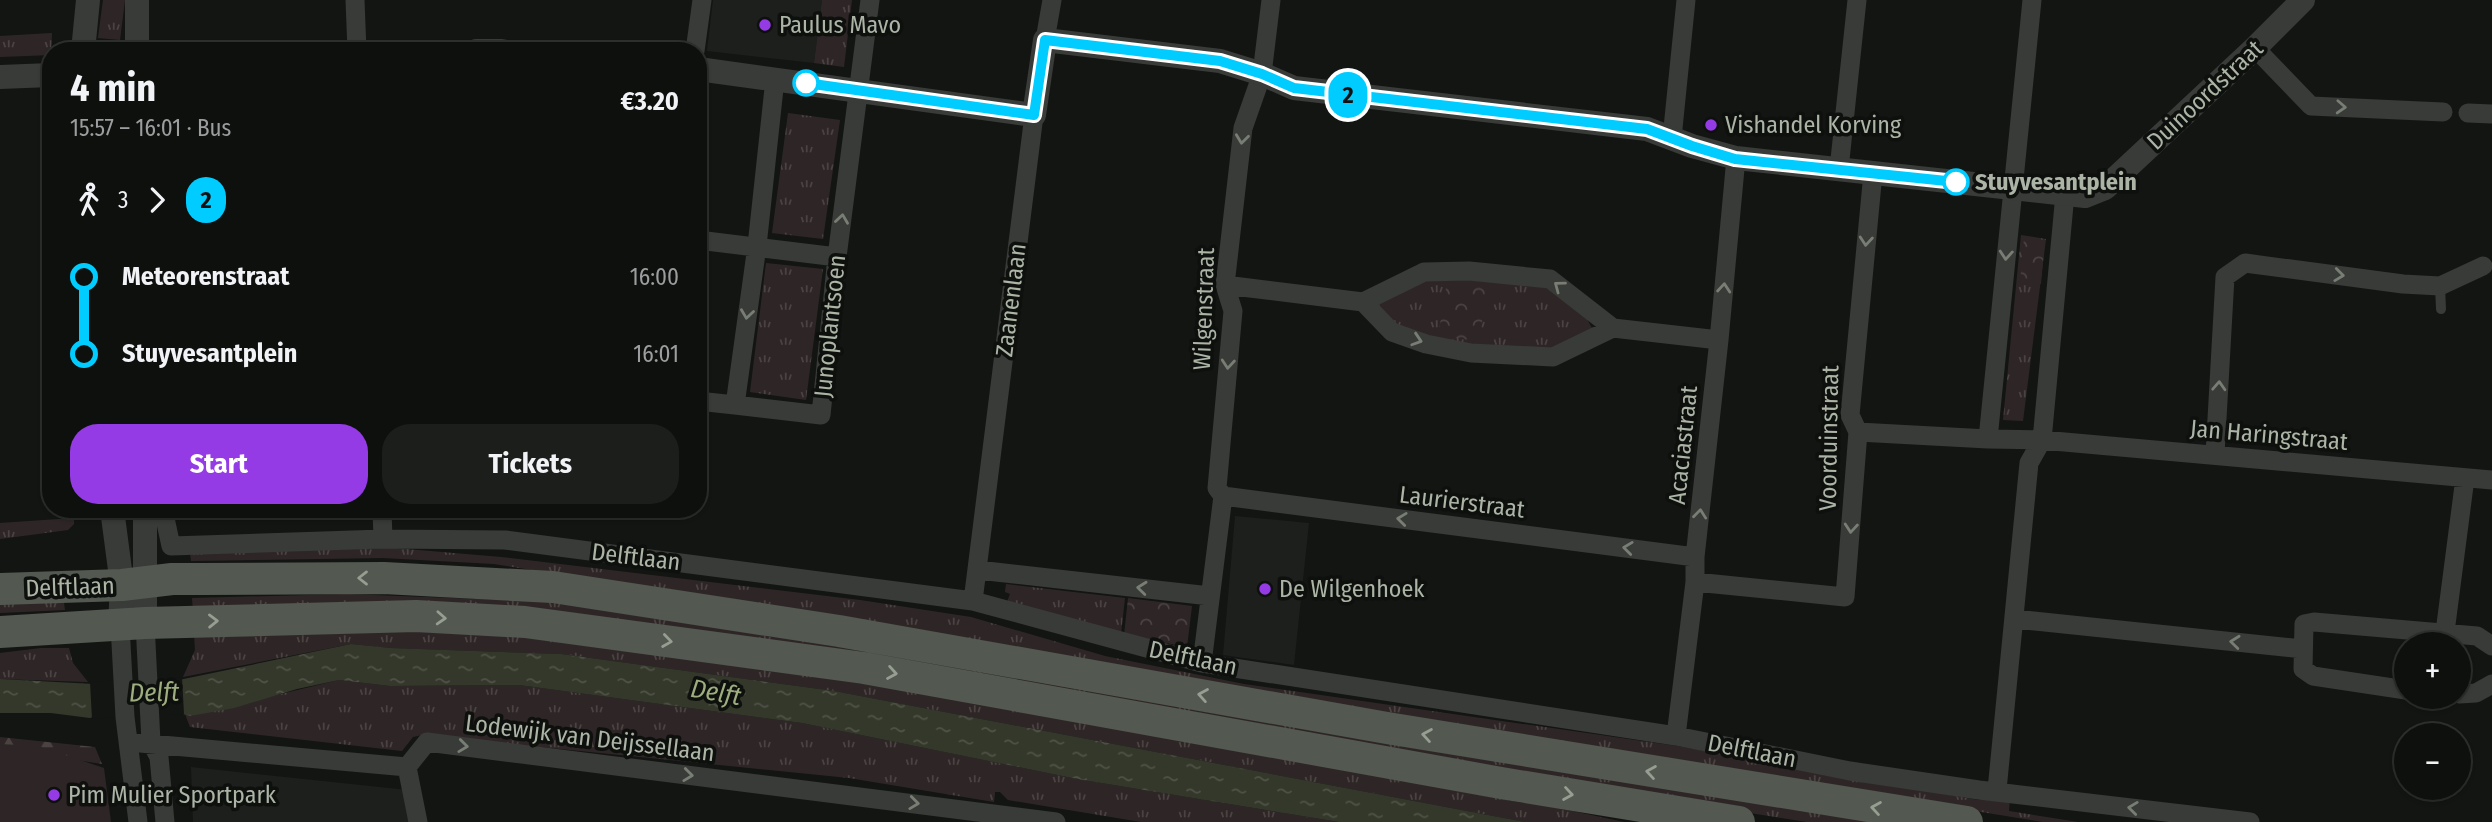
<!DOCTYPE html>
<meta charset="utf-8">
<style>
:root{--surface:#0e100e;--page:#1c1e1c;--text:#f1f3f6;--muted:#9b9d9e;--line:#2e302e;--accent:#943be5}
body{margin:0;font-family:"Fira Sans Condensed",sans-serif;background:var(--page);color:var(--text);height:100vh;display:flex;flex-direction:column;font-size:26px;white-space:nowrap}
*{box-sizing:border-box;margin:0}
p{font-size:23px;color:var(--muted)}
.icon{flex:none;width:38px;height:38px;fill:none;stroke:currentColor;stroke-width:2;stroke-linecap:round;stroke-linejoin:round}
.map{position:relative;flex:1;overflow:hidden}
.sheet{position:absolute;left:42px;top:42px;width:665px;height:476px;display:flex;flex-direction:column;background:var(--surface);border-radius:28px;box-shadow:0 2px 5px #0004,0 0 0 2px var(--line)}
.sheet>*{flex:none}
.badge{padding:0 14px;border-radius:23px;font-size:24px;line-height:46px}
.fabs{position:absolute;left:2394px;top:632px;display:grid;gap:14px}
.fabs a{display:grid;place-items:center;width:77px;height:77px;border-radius:50%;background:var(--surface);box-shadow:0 2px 5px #0004,0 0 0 2px var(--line);font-size:35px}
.map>.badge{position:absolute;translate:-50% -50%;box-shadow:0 0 0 4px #fff}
.legs{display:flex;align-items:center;gap:10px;height:77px;padding:0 28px;font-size:23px}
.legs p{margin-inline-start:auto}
.summary{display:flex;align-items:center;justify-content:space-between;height:119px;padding:0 28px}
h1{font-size:38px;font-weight:700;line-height:52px}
.action{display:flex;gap:14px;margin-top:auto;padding:14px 28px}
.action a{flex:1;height:80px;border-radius:28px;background:var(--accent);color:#fff;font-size:28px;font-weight:700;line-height:80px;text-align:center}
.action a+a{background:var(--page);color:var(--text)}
ul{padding:0 28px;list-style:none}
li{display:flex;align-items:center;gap:24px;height:77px;font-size:26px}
li i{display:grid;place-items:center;width:10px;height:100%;margin:0 9px;background:currentColor}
li i::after{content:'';width:18px;height:18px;margin:-9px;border:5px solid;border-radius:50%;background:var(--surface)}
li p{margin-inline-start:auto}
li:first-child i{background:linear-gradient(#0000 50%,currentColor 0)}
li:last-child i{background:linear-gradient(currentColor 50%,#0000 0)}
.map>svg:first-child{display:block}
.built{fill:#1d1f1c}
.grass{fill:url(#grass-tufts)}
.forest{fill:url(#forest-firs)}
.park{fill:url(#park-crowns)}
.garden{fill:#2e2626}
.water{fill:url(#water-ripples)}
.pier{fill:#131513}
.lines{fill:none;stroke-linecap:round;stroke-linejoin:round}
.service{stroke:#383b37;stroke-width:10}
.minor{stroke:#383b37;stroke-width:19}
.tertiary{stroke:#383b37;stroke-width:24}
.primary{stroke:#535851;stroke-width:32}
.oneway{stroke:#787e74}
.oneway2{stroke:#969d91}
.line-1-casing{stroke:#fff;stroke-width:16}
.line-1{stroke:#0cf;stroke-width:10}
.poi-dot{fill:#943be5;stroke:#0e100e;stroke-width:2.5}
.stop-1-dot{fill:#fff;stroke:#0cf;stroke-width:3.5}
.labels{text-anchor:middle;stroke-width:7;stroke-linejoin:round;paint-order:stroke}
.poi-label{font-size:24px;fill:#acb4a6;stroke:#0e100e;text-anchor:start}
.street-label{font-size:24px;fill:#acb4a6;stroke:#0e100e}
.stop-label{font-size:24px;font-weight:bold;fill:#acb4a6;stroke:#0e100e;text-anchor:start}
.water-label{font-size:26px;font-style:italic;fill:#9ead7f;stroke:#0e100e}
</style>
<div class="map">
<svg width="2492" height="822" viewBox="0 0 2492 822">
<defs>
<pattern id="grass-tufts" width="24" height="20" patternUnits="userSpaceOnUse" patternTransform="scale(1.75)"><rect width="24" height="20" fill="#2e2626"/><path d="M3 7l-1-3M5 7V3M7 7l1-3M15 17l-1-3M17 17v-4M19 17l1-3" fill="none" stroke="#4a4342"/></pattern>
<pattern id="forest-firs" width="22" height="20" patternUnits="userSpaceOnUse" patternTransform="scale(1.75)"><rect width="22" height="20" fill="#2e2626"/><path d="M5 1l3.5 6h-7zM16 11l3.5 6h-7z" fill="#4a4342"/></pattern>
<pattern id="park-crowns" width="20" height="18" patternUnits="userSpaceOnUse" patternTransform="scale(1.75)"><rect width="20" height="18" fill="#2e2626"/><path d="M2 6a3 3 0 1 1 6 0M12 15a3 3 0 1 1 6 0" fill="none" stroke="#4a4342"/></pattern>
<pattern id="water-ripples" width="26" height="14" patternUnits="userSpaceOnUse" patternTransform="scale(1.75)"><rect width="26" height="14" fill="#34382a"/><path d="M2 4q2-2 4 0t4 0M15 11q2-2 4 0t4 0" fill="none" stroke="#4f5246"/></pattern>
</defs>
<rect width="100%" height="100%" fill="#131513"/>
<!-- built -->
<path class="built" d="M713,0H822L814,63L707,51Z
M1235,516L1309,523L1294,665L1223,655Z
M191,767L408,790L414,822H193Z"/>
<!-- grass -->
<path class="grass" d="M103,0H125L120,40L98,38Z
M822,0H852L844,67L814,63Z
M52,33L51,55L0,57V36Z
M788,113L840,120L823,239L772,233Z
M2021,235L2046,239L2023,421L2003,420Z
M766,263L823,269L806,400L750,392Z
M1426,276L1548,285L1581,308L1593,330L1546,353L1439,344L1395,329L1363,302Z
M74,518V524L68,530L0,539V523Z
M383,547L501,557L860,600L971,617L1105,656L1244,684L1677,746L1978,800L1995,797L2010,798L2009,811L2078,822H2043L1455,727L720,599L494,564L383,558L191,561L190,553Z
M1006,584L1125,598L1121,634L1007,602L1010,594L1005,592Z
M347,594L610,604L1894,822H1807L1636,795L780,643L193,611L192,598Z
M63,596L65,610L0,613V600Z
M427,631L565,639L776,665L1523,803L1526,801L1624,822H1525L834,691L561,654L391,648L351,644L183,677L195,650L194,634Z
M41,648H69L73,663L88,682L0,679V653Z
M339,680L390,686L519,685L802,723L1077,779L1339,822H1141L1008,800L1000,792H995L994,802L849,778L422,735L413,737L402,751L190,727L185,714L190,716Z"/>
<!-- forest -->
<path class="forest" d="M0,737L95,747L102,764L13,750H0Z"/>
<!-- park -->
<path class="park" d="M2024,238L2045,240L2041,284L2020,282Z
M1447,282L1488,284L1479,341L1438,336Z
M1128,598L1192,606L1187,647L1124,635Z"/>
<!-- garden -->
<path class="garden" d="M0,744L38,746L104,768L111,822H0Z"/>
<!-- water -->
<path class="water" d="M351,644L391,648L561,654L834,691L1525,822H1339L1077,779L802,723L519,685L390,686L339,680L297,689L234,708L190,716L179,713L96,716L90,718L51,713H0V679L93,684L179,680Z"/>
<!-- pier -->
<path class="pier" d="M182,677L184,714L92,719L90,682Z"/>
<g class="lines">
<!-- service -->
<path class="service" d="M2440,286L2441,309"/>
<!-- minor -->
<path class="minor" d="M355,0L357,51
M1045,40L1052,0
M2255,48L2311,106L2443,112
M695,51L702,0
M775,79L757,246L735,405L821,415L837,257L870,0
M2468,113L2492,114
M1672,138L1686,0
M1839,169L1857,0
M698,240L837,257
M1225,285L1363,302L1424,272L1469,271L1550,279L1613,328L1719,340
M1363,302L1392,332L1426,344L1471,353L1553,357L1613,328
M698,401L735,405
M1858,432L1988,439L2042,440L2492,480
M1988,439L2032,0
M2215,454L2225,277L2245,263L2403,284L2440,286L2483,266
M1223,496L1695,557
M163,509L171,546L383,539L505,540L973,601L1202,663L1676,736L1850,771L1979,790L2250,822
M382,509L383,539
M978,570L1210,596
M1695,582L1845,597L1858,432L1850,415L1873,173
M973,601L1034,115
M2015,619L2303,649
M145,623L151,742L159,757L165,822
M120,625L125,717L138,822
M2445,632L2465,478
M1202,663L1223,496L1217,488L1233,311L1225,285L1243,128L1262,74L1271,0
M2406,690L2313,676L2303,669L2304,624L2314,622L2477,636L2492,646
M2459,694L2476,693L2492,684
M1676,736L1695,582V557L1719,340L1736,158
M129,742L407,767
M407,767L427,742L1056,822
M407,767L418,822
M1997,790L2029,463L2042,440L2065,194"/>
<!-- tertiary -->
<path class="tertiary" d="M83,51L88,0
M137,51V0
M476,51H502
M698,69L1034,115L1045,40L1220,61L1262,74L1294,88L1647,129L1692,146L1736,158L2085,196L2105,188L2255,48L2303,0
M0,77L51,75
M112,509L122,585L120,625
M145,509V623"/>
<!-- primary -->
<path class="primary" d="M0,589L122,585L172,579H201L384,578L553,587L839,631L1387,728L1967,822
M0,632L145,623L416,616L525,622L864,668L1501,783L1739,822"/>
</g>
<!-- one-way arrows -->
<defs><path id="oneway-chevron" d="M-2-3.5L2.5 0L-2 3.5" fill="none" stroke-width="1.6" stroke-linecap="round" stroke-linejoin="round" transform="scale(1.75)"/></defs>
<g class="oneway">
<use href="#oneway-chevron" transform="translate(2341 107) rotate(3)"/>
<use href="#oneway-chevron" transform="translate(1242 139) rotate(97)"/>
<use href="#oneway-chevron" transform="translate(842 219) rotate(-82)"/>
<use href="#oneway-chevron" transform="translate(1866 241) rotate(95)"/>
<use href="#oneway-chevron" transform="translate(2006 255) rotate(94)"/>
<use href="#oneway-chevron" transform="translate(2339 275) rotate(7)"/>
<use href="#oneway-chevron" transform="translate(1559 286) rotate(-143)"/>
<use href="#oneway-chevron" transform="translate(1724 288) rotate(-85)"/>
<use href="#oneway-chevron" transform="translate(747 314) rotate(98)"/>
<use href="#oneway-chevron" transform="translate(1417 340) rotate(18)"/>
<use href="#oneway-chevron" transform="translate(1228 364) rotate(95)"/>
<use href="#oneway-chevron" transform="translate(2219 386) rotate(-87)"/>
<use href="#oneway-chevron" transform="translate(1700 514) rotate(-84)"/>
<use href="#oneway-chevron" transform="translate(1402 519) rotate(-173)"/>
<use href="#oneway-chevron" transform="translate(1851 528) rotate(95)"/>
<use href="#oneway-chevron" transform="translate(1628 548) rotate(-173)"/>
<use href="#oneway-chevron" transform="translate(1142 588) rotate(-174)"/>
<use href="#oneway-chevron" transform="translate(2235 642) rotate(-174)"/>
<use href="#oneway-chevron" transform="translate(463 746) rotate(7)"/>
<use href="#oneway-chevron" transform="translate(688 775) rotate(7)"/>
<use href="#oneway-chevron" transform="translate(914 803) rotate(7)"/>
<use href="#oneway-chevron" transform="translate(2133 808) rotate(-173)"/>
</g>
<g class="oneway2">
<use href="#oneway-chevron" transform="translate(363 578) rotate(180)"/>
<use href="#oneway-chevron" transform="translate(441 618) rotate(3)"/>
<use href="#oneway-chevron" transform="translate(213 621) rotate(-1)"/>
<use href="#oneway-chevron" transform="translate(667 641) rotate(8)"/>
<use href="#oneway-chevron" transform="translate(892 673) rotate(10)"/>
<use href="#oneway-chevron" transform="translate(1203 695) rotate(-170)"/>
<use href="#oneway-chevron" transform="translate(1427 735) rotate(-171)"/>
<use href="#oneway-chevron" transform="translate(1651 772) rotate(-171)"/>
<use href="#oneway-chevron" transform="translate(1568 794) rotate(9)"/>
<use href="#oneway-chevron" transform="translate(1876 808) rotate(-171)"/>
</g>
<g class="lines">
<defs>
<path id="line-1" d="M806,83L1034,115L1045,40L1220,61L1262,74L1294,88L1647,129L1692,146L1735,159L1956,182"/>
</defs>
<!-- line-1 casing -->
<use href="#line-1" class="line-1-casing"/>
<!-- line-1 -->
<use href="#line-1" class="line-1"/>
</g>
<!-- markers -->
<g class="poi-dot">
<circle cx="765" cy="25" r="7"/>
<circle cx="1711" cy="125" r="7"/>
<circle cx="1265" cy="589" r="7"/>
<circle cx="54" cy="795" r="7"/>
</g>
<g class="stop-1-dot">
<circle cx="806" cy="83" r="12"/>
<circle cx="1956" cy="182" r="12"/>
</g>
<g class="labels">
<!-- poi labels -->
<g class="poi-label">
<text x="779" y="33">Paulus Mavo</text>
<text x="1725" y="133">Vishandel Korving</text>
<text x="1279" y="597">De Wilgenhoek</text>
<text x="68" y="803">Pim Mulier Sportpark</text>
</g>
<!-- street labels -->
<g class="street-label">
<text transform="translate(2205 95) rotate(-43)" y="8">Duinoordstraat</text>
<text transform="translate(1011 300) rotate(-83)" y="8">Zaanenlaan</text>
<text transform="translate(1204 309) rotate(-88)" y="8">Wilgenstraat</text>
<text transform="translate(830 326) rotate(-84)" y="8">Junoplantsoen</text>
<text transform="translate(2269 435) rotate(5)" y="8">Jan Haringstraat</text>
<text transform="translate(1829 438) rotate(-89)" y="8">Voorduinstraat</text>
<text transform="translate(1683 445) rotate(-84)" y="8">Acaciastraat</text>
<text transform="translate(1462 502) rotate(7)" y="8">Laurierstraat</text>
<text transform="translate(636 557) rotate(7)" y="8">Delftlaan</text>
<text transform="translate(70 587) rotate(-2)" y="8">Delftlaan</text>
<text transform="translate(1193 658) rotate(12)" y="8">Delftlaan</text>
<text transform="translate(590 738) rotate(7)" y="8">Lodewijk van Deijssellaan</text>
<text transform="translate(1752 751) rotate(11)" y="8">Delftlaan</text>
</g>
<!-- stop labels -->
<g class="stop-label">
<text x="1975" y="190">Stuyvesantplein</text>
</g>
<!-- water labels -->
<g class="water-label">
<text transform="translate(154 692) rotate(-1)" y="9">Delft</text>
<text transform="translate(716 692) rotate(10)" y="9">Delft</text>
</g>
</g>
</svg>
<div class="fabs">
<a>+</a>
<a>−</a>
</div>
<b class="badge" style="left:1348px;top:95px;background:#0cf;color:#111">2</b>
<section class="sheet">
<div class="summary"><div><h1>4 min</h1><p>15:57 – 16:01 · Bus</p></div><b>€3.20</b></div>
<div class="legs"><svg class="icon" aria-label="walk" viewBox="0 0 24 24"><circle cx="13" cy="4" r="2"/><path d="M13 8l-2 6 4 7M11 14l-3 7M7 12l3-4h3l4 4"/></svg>3<svg class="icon" aria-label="forward" viewBox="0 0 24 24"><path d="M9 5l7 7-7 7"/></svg><b class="badge" style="background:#0cf;color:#111">2</b></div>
<ul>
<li><i style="color:#0cf"></i><b>Meteorenstraat</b><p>16:00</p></li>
<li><i style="color:#0cf"></i><b>Stuyvesantplein</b><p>16:01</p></li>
</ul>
<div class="action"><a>Start</a><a>Tickets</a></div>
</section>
</div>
